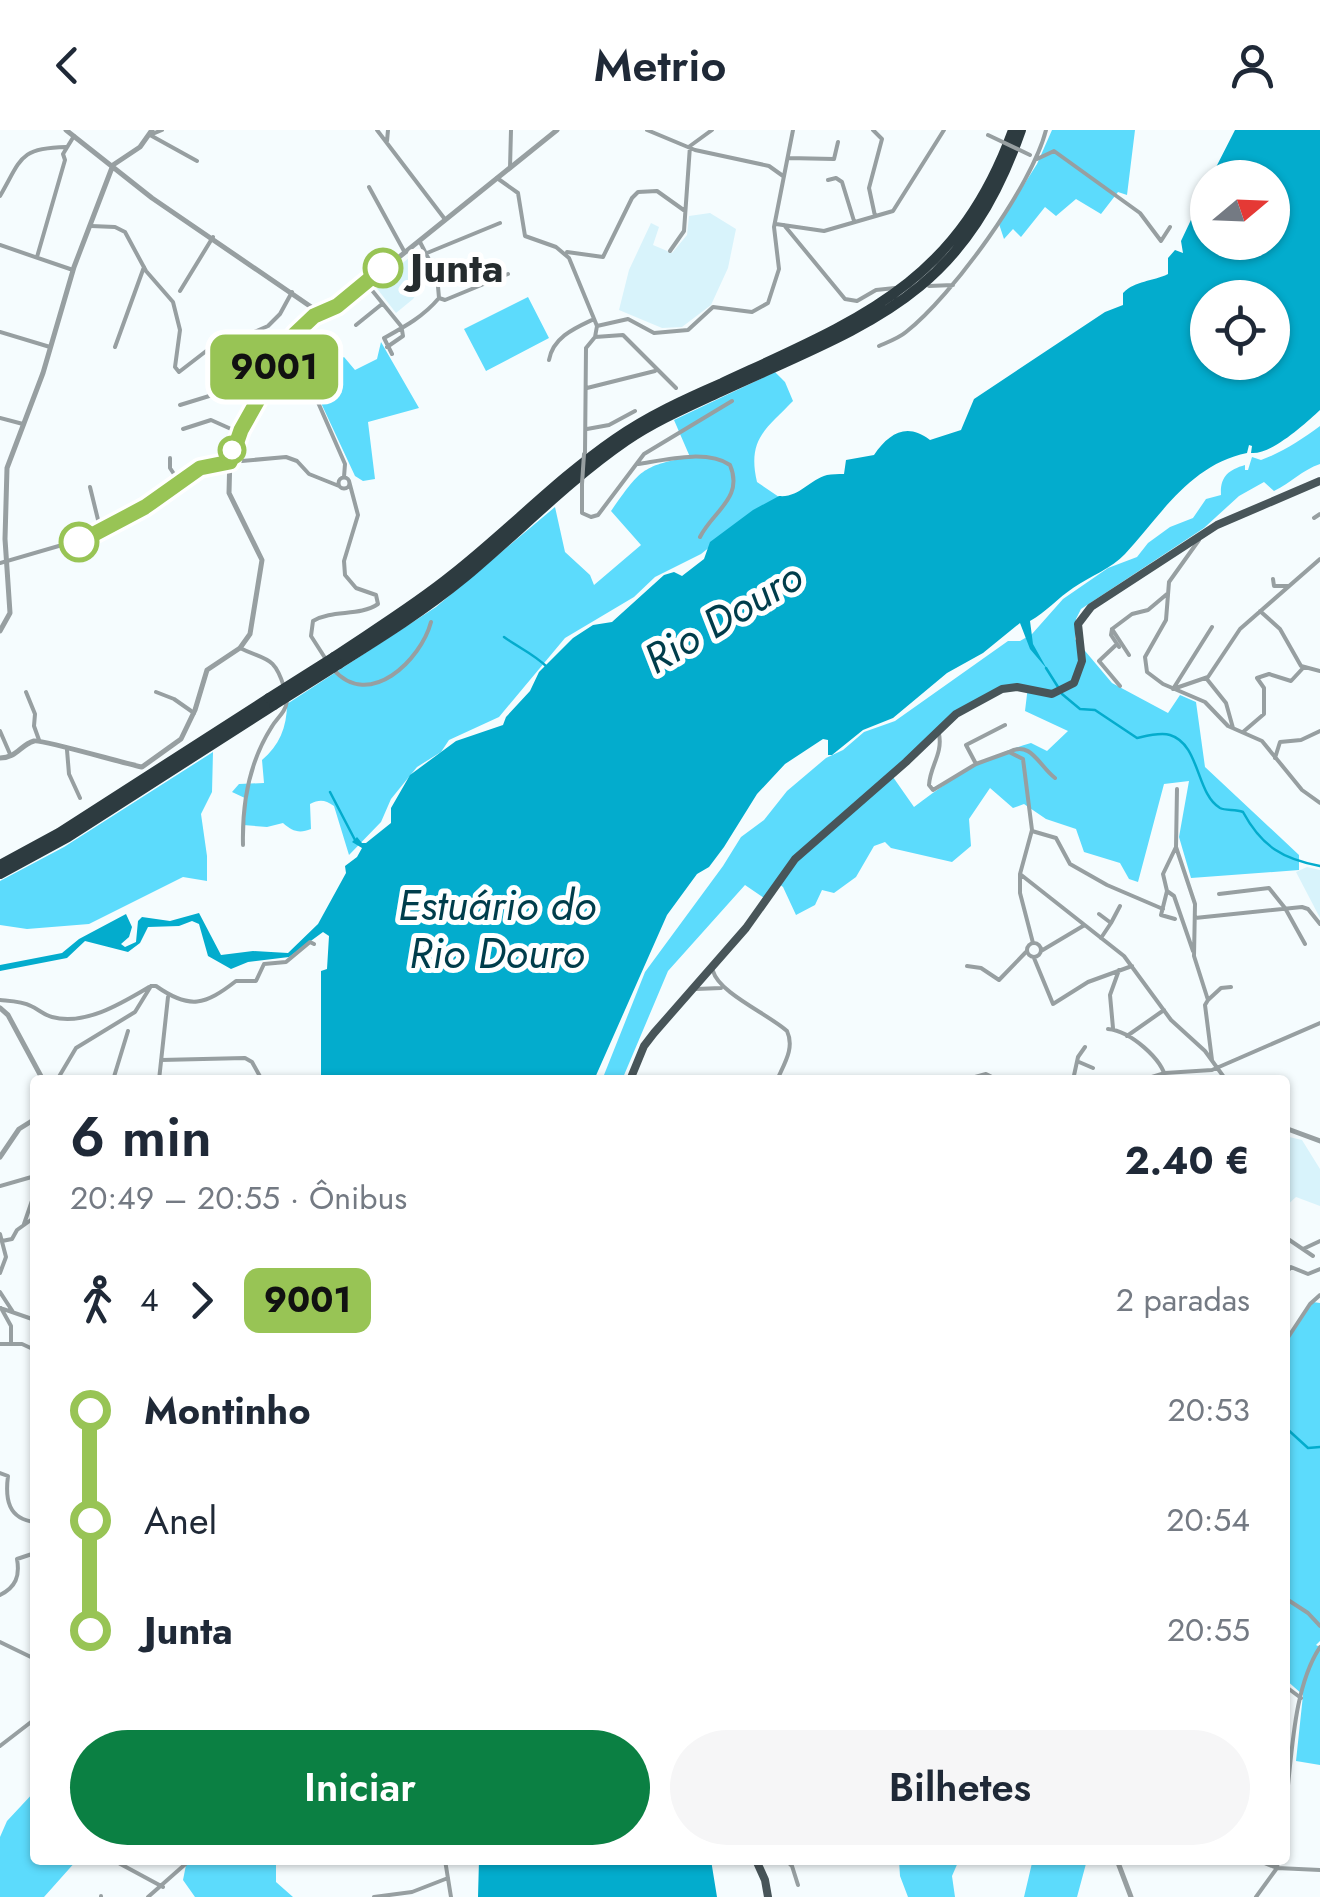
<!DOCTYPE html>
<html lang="pt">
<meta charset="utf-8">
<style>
:root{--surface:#fff;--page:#f6f6f7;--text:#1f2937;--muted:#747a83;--accent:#0b8043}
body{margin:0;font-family:Jost,sans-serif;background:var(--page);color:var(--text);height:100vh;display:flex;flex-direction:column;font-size:38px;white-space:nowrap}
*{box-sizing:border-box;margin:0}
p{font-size:32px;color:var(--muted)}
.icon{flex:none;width:55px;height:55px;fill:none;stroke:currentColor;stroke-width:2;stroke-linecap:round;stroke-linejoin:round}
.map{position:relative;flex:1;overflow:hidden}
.drawer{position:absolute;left:30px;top:945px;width:1260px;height:790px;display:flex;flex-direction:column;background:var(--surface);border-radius:10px;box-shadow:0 2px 8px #0004}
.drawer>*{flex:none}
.badge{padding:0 20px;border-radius:15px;font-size:35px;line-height:65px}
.needle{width:65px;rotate:71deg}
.fabs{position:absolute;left:1190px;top:30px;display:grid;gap:20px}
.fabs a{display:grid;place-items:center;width:100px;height:100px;border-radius:50%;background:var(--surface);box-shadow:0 2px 8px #0004;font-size:50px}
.map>.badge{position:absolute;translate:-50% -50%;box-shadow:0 0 0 5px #fff}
.legs{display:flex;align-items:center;gap:15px;height:110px;padding:0 40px;font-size:32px}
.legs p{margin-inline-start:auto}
.head{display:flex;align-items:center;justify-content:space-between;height:170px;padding:0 40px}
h1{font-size:55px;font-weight:600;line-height:75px}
.cta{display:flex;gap:20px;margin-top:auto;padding:20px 40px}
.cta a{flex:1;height:115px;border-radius:60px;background:var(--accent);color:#fff;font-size:40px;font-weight:600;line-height:115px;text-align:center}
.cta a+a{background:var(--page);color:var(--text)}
ul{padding:0 40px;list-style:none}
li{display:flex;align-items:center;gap:35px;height:110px;font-size:38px}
li i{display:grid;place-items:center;width:15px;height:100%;margin:0 12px;background:currentColor}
li i::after{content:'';width:25px;height:25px;margin:-12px;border:8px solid;border-radius:50%;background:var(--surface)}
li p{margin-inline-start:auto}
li:first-child i{background:linear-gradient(#0000 50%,currentColor 0)}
li:last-child i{background:linear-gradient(currentColor 50%,#0000 0)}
header{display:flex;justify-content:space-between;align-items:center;height:130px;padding:0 40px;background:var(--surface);font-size:45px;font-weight:600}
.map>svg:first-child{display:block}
.built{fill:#d8f3fb}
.green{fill:#5cdbfc;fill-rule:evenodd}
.water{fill:#03accd;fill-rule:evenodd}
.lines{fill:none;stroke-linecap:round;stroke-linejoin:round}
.stream{stroke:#03accd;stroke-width:2.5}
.minor{stroke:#979fa1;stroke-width:4}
.tertiary{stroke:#979fa1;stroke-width:5}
.primary{stroke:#485559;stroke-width:8}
.motorway{stroke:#2d3b40;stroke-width:10}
.minor-bridge{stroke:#979fa1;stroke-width:4}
.motorway-bridge{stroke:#2d3b40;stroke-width:10}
.line-1-casing{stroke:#fff;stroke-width:22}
.line-1{stroke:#98c455;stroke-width:15}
.stop-1-dot{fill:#fff;stroke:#98c455;stroke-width:5}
.labels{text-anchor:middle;stroke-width:10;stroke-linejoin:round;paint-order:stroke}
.stop-label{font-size:40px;font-weight:bold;fill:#252c2e;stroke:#fff;text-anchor:start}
.water-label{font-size:42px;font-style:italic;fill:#003d4b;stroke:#fff}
</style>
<header><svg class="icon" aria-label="back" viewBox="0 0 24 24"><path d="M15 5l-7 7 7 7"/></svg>Metrio<svg class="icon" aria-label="person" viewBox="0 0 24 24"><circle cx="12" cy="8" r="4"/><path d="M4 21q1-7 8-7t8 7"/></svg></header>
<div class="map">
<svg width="1320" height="1767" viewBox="0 0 1320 1767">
<rect width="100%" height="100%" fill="#f5fcfe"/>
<!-- built -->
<path class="built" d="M710,83L736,99L728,138L711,175L682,197L662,198L619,180L629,140L651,93L659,97L653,115L672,123L687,105L689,86Z
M416,122L422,124L432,143L413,169L396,183L375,156Z
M1307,737L1320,740V788L1296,742Z
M1285,1006L1302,1010L1320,1039V1076L1296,1067L1285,1077Z"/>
<!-- green -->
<path class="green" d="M1052,0H1135L1127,65L1118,62L1101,84L1076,69L1056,86L1045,77L1021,107L1013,99L1004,109L999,94L1037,34Z
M528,167L549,208L486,241L464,199Z
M381,212L419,278L368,292L375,349L363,351L355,346L308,245L344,227L355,240L377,229Z
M775,242L785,252L793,271C766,299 747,309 757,352L779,367L755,381L701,424L655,447L634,467L565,508L499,587L449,610L441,622L417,637L391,669L381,692L349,725L334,676C325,670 320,669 310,674L311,699C299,704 292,701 283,693L267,697L243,695L247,669L232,662L239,654L264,653L262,630C279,616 287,597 287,574L436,477L555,377L565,422L590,445L594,455L641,415L611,381C640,341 640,336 690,327L674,290Z
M1320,296V334C1302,340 1291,353 1274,361L1264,352L1239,366L1204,398L1081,479L1076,489L1075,509L1112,553L1168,583L1180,565L1196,572L1205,637L1299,725V740L1191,748L1179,707L1189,651L1164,654L1138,752L1129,749L1120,733L1084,722L1076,699L1046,689L1024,674L1013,678L990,658L969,689L971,716L952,732L891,718L885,712L874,716L856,747L834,763L822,760L815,775L796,785L783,757L775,751L764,768L745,755L668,841L622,950H602L645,842L723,736L741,707L764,690L787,661L826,628L843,620L864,602L895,591L1008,511H1020L1032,504L1063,469L1108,438L1137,427L1148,413L1170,397L1193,388L1206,369L1221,365C1220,347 1228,340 1245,335V340H1248L1252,327L1261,330C1283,322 1301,310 1320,296ZM1020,554L1028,556L1025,581L1068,601L1047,621L1031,613C983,627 954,647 914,677L893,647L952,585Z
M213,622L212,662L201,684L207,726V751L183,747L89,794L27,799L0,795V751L64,717Z
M1313,1172L1320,1173V1511L1316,1515L1320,1517V1635L1296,1631L1303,1565L1285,1549V1214Z
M35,1661V1730H77L44,1767H0V1707L7,1691Z
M187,1730H276V1752L293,1767H195L183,1750Z
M959,1730L952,1746L955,1767H908L900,1746L899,1730Z
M1057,1730H1087L1077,1767H1024L1032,1733Z"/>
<!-- water -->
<path class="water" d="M1235,0H1320V280C1305,294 1271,325 1251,323L1252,316L1249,315L1247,323C1191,334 1160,386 1125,424C1112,438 1089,447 1073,458C1058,468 1046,482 1030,491L1033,514L1047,539L1030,519L1020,493L983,523L947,543L893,588L863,600L832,625H828V610L823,609L785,634L757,664L724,717L709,737L697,744L667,785L594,950H321V841L327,839L329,806L323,802L289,827L248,832L231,839L208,826L199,794L192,791L179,796L148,797L140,813L128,822L85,811L67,828L0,841V835L62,823L79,809L126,784L132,797L129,807L121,814L125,817L136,812L138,791L142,787L170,791L199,783L221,825L253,821L288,823L318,794L346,743L345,736L357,727L362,718L352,712L357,707L362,713H366L391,693V678L410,645L456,611L503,595L506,587L530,561L539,542L573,508L593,495L612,492L664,445L674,442L682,446L704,429L710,412L753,380L779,366C799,368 809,350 827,345C832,344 838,344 844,344L846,330L874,325C889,303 907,292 930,310L961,300L974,269L1105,182L1123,175V163C1136,150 1152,152 1168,144V128L1175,120L1183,123L1181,111L1207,56L1208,112H1272V48L1211,47ZM1208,168H1272V232H1208Z
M479,1730H711L717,1767H478Z"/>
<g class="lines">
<!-- stream -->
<path class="stream" d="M504,507C519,518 534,524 547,537
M1046,538L1058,557
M1062,564L1080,579L1095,580L1137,608C1146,606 1160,602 1170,605C1200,614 1196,664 1220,678C1226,681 1235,679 1243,682C1262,717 1283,729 1320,736
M330,662L355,710
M1285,1297L1308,1318L1320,1317"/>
<!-- minor -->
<path class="minor" d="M377,0L444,88
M647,0L695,20L769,36L783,46
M873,0L882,9L869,58L875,86
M150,5L197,31
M150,5L162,0
M387,11L388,0
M690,16L712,0
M788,28L834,29L838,12
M1037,29L1054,21L1140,83L1161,111L1170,97
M510,38L511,0
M497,48L518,63L525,106L556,117L569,128L597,196L595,207L586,218L585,323
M828,50L836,48L842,52L854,91
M369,57L404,121
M0,66C22,28 19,18 66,17
M776,94L824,101L893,81L944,0
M784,95L845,169L857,171L876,160L895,158
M91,96L115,97L125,102L146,141L173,172L180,200L175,237L179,242L227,205L252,203L268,196L280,184L292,162
M420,112L437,145L439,168
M0,115L73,140
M670,121L684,101L690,16
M567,122L603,127L632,68L638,62L657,61L685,81
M427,123L500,93
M37,127L65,30L63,24L74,6
M366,153L401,196
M929,156L953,155
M180,161L213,107
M439,168L445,170L508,144
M309,191L299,229L345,334L344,347
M356,195L382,174
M597,196L628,189L654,203L688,200L713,177L752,182L768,173L779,139L774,97L793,0
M0,202L50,217
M595,207L623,205L676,258
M879,216C888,212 899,208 906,202C952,166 1032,56 1046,0
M115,217L144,137
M387,217L403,206L402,200
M208,219L227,243L231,256
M392,224L384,208C404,197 423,187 439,168
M549,230C553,207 575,198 594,189
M587,258L655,241
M180,275L268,248
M0,288L23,294
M183,299L211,290L240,303
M587,299L609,295L635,281
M170,328V338L180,353
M638,334C664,330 707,319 730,335C744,368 713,381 700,407
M338.5 353a5.5 5.5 0 1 1 11 0a5.5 5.5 0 1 1-11 0Z
M582,354V383L591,387L598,385L644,324L732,271
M90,357L101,402
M1314,388L1320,384
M1199,410L1169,452L1166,490L1145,527L1147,542L1163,554L1205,572L1228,596L1262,611L1302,660L1320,673
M0,433L93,406L145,377L190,343L208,334L286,327L297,331L309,344L339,356
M1273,449L1274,456H1289
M1260,481L1280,499L1301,536L1320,541
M1112,499L1129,525
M1117,514L1099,531L1120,556
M1119,517L1111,505L1112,499L1132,484L1148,480L1167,464
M240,518C266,531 274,525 284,557
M327,531L311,506L313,491C333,479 359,487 378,474L376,465L356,458L345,445L344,431L358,385L349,351
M333,539C369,581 421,530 431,492
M1206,548L1226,573L1233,598
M1173,559L1208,547L1240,499L1320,429
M1173,559L1212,497
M26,562L35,584L34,596L39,610
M156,562L174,569L194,583
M0,601L10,624
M1243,602L1264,584V558L1257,548L1269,544L1291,551L1304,537
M939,604C943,624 930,636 929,655L933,660L976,634L1009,622L1023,629L1032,700L1020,744L1124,826L1171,890L1205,921L1226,950
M67,620L69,644L80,668
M1009,622C1031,610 1039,636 1055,648
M1275,628L1280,612L1301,610L1320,601
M976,634L966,615L1005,595
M1032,701L1056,708L1070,734L1107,755L1163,779
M243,715C242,674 249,633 271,598C277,587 285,584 287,571
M1176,717L1195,774L1194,826L1208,870L1205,875L1212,930
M1020,744V763L1033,813
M1167,761L1174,766L1193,821
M1219,764L1269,758L1285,778L1305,814
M1099,784L1111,793L1101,808
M1195,788L1302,777L1308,779L1320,794
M1175,789L1161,785L1167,761L1163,744L1176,717L1177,659
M1111,793L1120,776
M1027 820a7 7 0 1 1 14 0a7 7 0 1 1-14 0Z
M1041,821L1083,796
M1034,828L1053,874L1088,852L1132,836
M967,836L981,838L999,850L1026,822
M713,841C719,863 768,884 787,901C795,918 784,934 777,950
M151,856H156C190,880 205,875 236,851H256L264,834L286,832L310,812L314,814
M696,859L721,858
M0,870C11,871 22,871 31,876C38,879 44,885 52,887C85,896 122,873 149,857
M1208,870L1221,858L1231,857
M1113,898L1110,865L1119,840
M1108,899C1130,901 1163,929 1166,950
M1127,906L1164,880
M161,930L245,928L252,932L262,950
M1079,932L1093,938
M57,950L76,918L135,882L151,856
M113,950L128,901
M159,950L168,867
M964,950L986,944L998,950
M1073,950L1078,927L1085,917
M1142,950L1165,943L1212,940L1320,893
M0,1056L35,1046
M24,1094L35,1062
M0,1104L6,1127L0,1143
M1285,1107L1313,1126
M2,1111L12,1109L17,1100L35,1087
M1303,1119L1320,1111
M1285,1144L1291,1137L1308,1144L1320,1139
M0,1162L13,1182
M0,1178L35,1190
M1,1178L11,1196V1212
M1285,1212L1310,1174L1320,1165
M0,1214H22L35,1220
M0,1343L8,1346C5,1369 8,1389 35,1392
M0,1465C16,1457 20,1446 17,1429L35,1423
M1285,1468L1308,1483L1320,1496
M0,1512L35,1529
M1285,1556L1301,1568
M0,1616L35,1589
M1285,1681C1292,1632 1292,1559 1320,1517
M113,1730L163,1757
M445,1730L451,1767
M786,1730L792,1736L798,1755
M1257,1730L1277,1738L1320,1740
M84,1732L87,1730
M101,1766V1767
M148,1767L190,1730
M374,1767L412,1762L448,1748
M1256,1767L1277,1738L1278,1730"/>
<!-- tertiary -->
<path class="tertiary" d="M66,0L152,68L320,183
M113,35L140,17L152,0
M0,501L10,483L5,409L7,338L43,243L74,137L113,35
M0,628C17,628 20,615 34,611C41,609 126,634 142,637L181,609L195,580L207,540L240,518L250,504L262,430L229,363L230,324L273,238L292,207L314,185L337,177L557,0
M0,878L8,885L43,950
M1285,998L1320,1011
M0,1027L19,999L35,989
M1117,1730L1131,1767"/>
<!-- primary -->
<path class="primary" d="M630,950L644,916L654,903L746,798L795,729L906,632L956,584L1002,559L1017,557L1052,564L1074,553L1082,531L1078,494L1091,477L1217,395L1320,351
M756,1730L765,1750L768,1767"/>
<!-- motorway -->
<path class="motorway" d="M334,527C374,500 415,475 452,445C508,401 557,349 615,309C648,286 685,269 722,253C860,189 957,154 1013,0
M339,534C382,507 425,480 464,448C518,403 568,351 626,311C655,291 688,277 720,262C869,193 962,169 1021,0
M0,735L59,703L269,568
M0,744L68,707L274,575"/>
<!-- minor-bridge -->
<path class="minor-bridge" d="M988,5L1030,25
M582,354L584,324"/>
<!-- motorway-bridge -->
<path class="motorway-bridge" d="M269,568L334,527
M274,575L339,534"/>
</g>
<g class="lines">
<defs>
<path id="line-1" d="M79,412L145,377L200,338L230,332L241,300L295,204L314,186L337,176L383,138"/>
</defs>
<!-- line-1 casing -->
<use href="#line-1" class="line-1-casing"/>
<!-- line-1 -->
<use href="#line-1" class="line-1"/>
</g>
<!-- markers -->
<g class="stop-1-dot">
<circle cx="383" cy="138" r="18"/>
<circle cx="232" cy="320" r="12"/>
<circle cx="79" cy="412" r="18"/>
</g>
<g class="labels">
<!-- stop labels -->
<g class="stop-label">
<text x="410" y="152">Junta</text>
</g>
<!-- water labels -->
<g class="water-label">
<text transform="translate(723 487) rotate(-31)" y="15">Rio Douro</text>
<text x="497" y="790">Estuário do<tspan x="497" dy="48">Rio Douro</tspan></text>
</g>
</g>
</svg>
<div class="fabs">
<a><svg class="needle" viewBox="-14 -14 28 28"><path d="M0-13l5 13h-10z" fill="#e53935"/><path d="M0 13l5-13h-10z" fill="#747a83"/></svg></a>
<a><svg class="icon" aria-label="locate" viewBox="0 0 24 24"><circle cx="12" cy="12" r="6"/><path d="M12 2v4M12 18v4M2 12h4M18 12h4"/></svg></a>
</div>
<b class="badge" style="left:274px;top:237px;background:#98c455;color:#111">9001</b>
<section class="drawer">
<div class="head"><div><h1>6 min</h1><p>20:49 – 20:55 · Ônibus</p></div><b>2.40 €</b></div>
<div class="legs"><svg class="icon" aria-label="walk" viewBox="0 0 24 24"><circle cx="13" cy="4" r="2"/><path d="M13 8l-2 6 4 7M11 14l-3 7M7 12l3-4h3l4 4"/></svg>4<svg class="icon" aria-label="forward" viewBox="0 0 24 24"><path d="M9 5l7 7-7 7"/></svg><b class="badge" style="background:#98c455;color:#111">9001</b><p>2 paradas</p></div>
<ul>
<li><i style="color:#98c455"></i><b>Montinho</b><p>20:53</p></li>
<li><i style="color:#98c455"></i><span>Anel</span><p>20:54</p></li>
<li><i style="color:#98c455"></i><b>Junta</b><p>20:55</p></li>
</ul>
<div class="cta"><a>Iniciar</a><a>Bilhetes</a></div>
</section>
</div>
